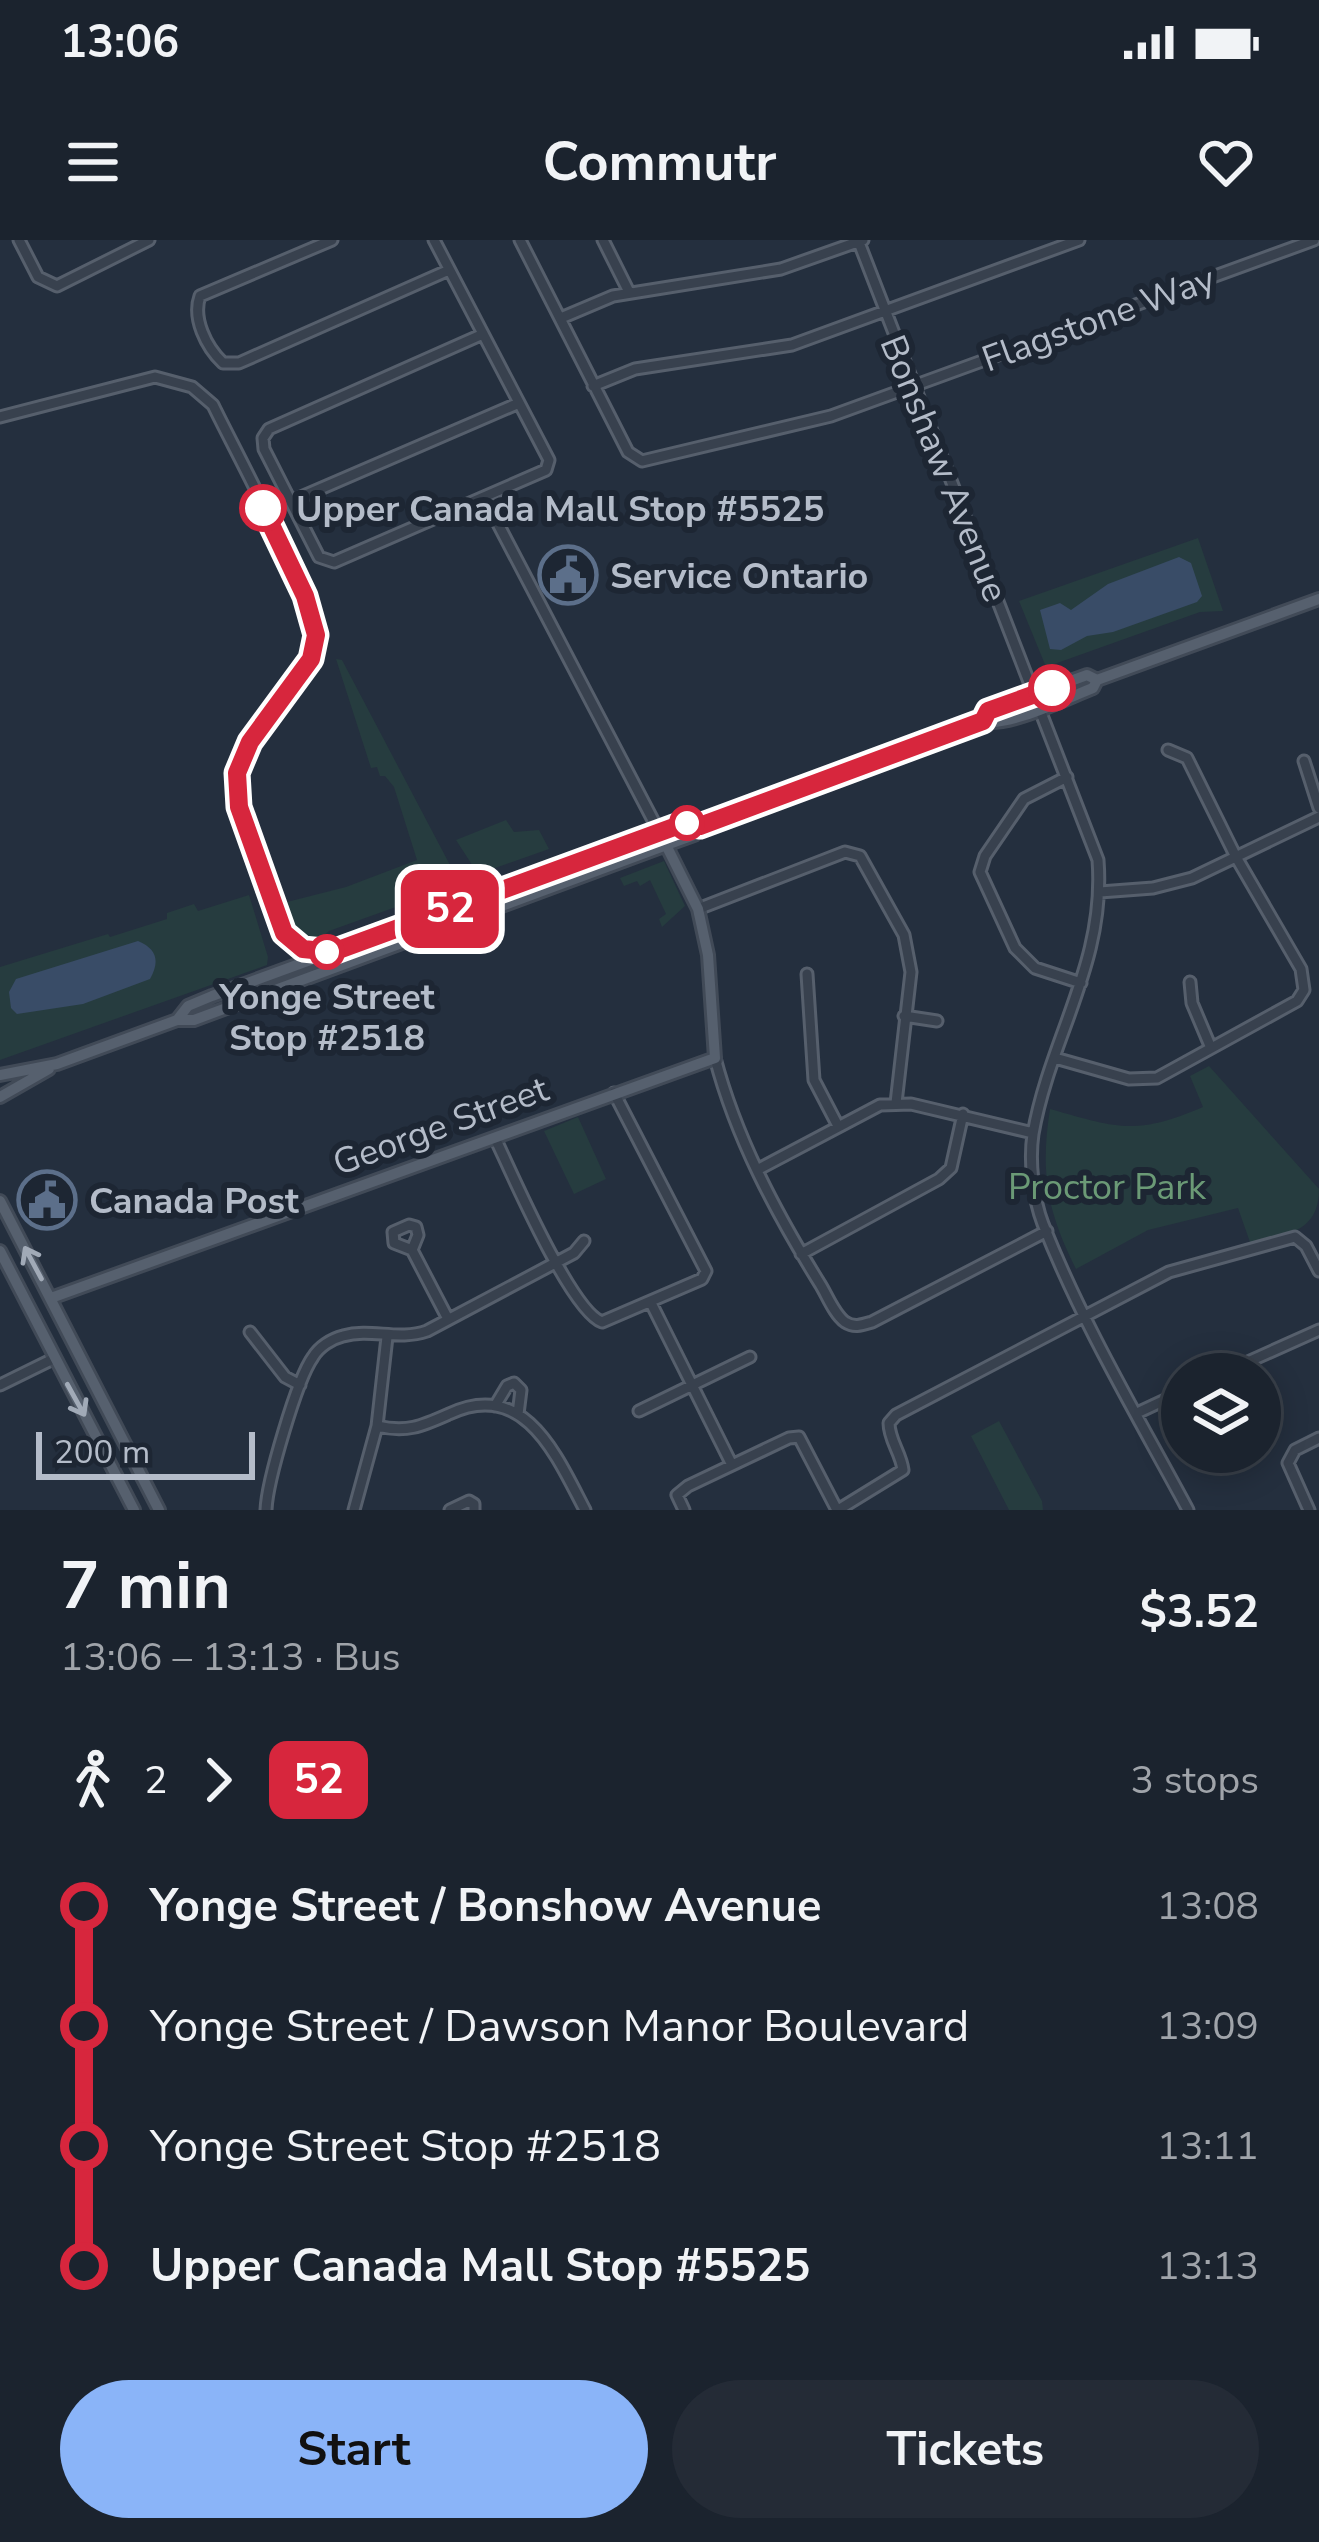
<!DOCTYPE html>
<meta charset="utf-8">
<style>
:root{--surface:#1b232e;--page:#242b36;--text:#f1f3f6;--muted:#a0a4aa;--line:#39404a;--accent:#8ab4f8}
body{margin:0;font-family:"Nunito Sans",sans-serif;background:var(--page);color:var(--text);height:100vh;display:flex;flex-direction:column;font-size:45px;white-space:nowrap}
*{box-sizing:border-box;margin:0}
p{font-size:39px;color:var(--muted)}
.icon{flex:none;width:66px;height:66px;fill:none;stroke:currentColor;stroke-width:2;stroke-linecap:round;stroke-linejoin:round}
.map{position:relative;height:1270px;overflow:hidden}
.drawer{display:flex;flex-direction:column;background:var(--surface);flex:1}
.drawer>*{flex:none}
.badge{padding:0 24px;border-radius:18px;font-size:42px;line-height:78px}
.controls{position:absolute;left:1161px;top:1113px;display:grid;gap:24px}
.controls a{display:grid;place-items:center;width:120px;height:120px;border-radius:50%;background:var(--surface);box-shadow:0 6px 30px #0003,0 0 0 3px var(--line);font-size:60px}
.scale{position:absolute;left:36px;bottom:30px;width:219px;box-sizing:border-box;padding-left:12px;border:6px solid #b4bcc9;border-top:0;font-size:33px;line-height:42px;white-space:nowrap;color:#b4bcc9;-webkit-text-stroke:9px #1d2633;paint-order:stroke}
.map>.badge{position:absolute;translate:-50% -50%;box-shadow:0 0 0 6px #fff}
.legs{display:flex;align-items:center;gap:18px;height:132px;padding:0 60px;font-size:39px}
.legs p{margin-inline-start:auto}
.head{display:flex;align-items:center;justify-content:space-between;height:204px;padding:0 60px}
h1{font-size:66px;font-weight:700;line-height:90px}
.cta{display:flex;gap:24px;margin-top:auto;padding:24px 60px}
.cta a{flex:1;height:138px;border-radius:72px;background:var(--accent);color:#111;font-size:48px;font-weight:700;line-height:138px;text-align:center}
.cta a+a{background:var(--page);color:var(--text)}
ul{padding:0 60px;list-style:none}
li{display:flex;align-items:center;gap:42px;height:120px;font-size:45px}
li i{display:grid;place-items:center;width:18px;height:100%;margin:0 15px;background:currentColor}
li i::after{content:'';width:30px;height:30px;margin:-15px;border:9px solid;border-radius:50%;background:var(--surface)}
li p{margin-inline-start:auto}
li:first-child i{background:linear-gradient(#0000 50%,currentColor 0)}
li:last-child i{background:linear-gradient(currentColor 50%,#0000 0)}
.status{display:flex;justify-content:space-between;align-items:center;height:84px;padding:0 60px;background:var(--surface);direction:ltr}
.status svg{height:33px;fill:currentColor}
header{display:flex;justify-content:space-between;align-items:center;height:156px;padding:0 60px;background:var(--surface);font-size:54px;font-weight:700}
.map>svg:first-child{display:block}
.green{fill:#263c3f}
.water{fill:#394c67}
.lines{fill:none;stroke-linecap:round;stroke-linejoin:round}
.minor-casing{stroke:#565f6c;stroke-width:15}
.major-casing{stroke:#414a57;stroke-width:16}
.minor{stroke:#38414e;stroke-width:9}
.major{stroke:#56606e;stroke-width:10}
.oneway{stroke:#a1aab7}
.line-1-casing{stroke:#fff;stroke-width:27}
.line-1{stroke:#d7263d;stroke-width:18}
.stop-1-dot{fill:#fff;stroke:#d7263d;stroke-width:6}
.labels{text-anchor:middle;stroke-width:12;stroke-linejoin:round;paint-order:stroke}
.street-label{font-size:36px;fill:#b4bcc9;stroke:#1d2633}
.stop-label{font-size:36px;font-weight:bold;fill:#b4bcc9;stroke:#1d2633;text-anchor:start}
.poi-label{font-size:36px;font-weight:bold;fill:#b4bcc9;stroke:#1d2633;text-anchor:start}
.park-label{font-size:36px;fill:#6b9a76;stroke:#1d2633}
</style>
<div class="status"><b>13:06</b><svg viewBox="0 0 49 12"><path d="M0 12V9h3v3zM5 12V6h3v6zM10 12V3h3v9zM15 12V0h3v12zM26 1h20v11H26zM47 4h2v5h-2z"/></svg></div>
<header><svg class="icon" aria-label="menu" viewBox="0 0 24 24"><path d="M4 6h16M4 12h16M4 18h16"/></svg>Commutr<svg class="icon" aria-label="heart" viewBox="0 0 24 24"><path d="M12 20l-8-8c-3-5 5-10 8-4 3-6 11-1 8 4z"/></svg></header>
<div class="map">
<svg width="1319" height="1270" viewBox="0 0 1319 1270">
<rect width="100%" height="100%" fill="#242f3e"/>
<!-- green -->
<path class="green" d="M1198,298L1223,371L1200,372L1046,427L1019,361Z
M336,419L342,420L460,644L329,691C317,702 310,709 295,700L283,663L346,647L417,620L394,547L385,536H380L377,527L371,528Z
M506,580L514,592L539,590L549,609L478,634L456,600Z
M664,621L685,666L662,687L659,679L666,674L650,640L640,646L637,641L624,646L620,638Z
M249,655L268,717L267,725L0,820V727L108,694L110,697L167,679V673L194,664L198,671Z
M1209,826L1319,949C1319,993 1286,994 1251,1005L1238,968L1148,990L1076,1029C1047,971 1040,933 1050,869C1118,888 1135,896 1203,867L1190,836Z
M578,877L606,939L574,954L544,891Z
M999,1181L1042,1261L1043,1270H1009L971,1196Z"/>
<!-- water -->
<path class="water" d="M1179,317L1191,323L1202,356L1197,362L1113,392L1087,396L1061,410L1050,409L1040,370L1060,363L1071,370L1108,344Z
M138,701C157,709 160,721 150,739L83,764L17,774L11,768L9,752L16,739Z"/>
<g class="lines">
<defs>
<path id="minor" d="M19,0L38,37L57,46L149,0
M332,0L200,56C192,78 206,107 223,123H239L449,30
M434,0L549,220L546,230L334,322L319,317L264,209L263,198L269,189L483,94
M520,0L628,212L642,221L831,176L1314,0
M603,0L629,52
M858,0L1098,620C1106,723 1050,797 1033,894C1029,921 1033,958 1043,984C1082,1083 1138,1177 1188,1270
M561,78L613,56L781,29L863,0
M593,146L635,129L792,105L1079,0
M0,177L155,137L192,147L213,165C233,207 319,364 315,401C313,418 304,428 295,441C261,486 224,521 244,581
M484,257L666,605
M292,261L519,163
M1304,521L1319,568
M1067,537L1024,559L985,616L980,632L1015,708L1035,728L1081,743
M1100,652L1153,648L1192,638L1319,577
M698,669L845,612L860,616L904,695L911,732L896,863
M807,734L814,840L838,886
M1190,742L1192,763L1211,808
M904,776L937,781
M715,818C736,898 776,973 820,1044C827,1055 834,1074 845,1082C854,1088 862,1085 872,1082L1047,991
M1055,818L1129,839L1157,838L1297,761L1304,750L1301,729L1236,617L1187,518L1168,510
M495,898C512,934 571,1071 602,1082L702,1039L706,1031L614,853
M757,930L880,865L911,864L1033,893
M412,1010L418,995L416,987L409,985L393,992L394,1003L412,1010L448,1079
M801,1014L939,939L951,928L963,874
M651,1063L732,1225
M250,1092L285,1137L300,1145
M1221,1134L1319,1090
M0,1145L53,1119
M495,1166L507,1146L514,1143L521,1150L518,1174
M639,1171L750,1117
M1137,1173L1182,1152
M377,1186C407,1193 422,1186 449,1174C525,1138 557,1217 585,1270
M266,1270C267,1242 297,1139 313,1117C319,1107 331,1099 343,1096C371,1088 398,1101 427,1091L574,1013L584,1001
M354,1270L377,1186L387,1097
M450,1270L469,1261L474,1264V1270
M684,1270L677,1255L688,1246L789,1198L799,1197L837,1270
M838,1270L903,1230C901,1213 889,1200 889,1183L896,1175L1169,1032L1295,997L1306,1006L1319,1031
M1309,1270L1288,1223L1295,1210L1319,1198"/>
<path id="major" d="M983,481L988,471L1087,435L1097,440
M177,780L188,766L212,756L674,587L687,583L700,586
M0,835L57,824L177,780H194L680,600L694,595L700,586L983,481C1007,488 1067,458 1093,448L1097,440L1319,359
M0,857L49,829
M0,961L159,1270
M0,1011L134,1270
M51,1058L715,818L708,715L698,669L666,605"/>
</defs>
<!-- minor casing -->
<use href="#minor" class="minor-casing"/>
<!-- major casing -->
<use href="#major" class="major-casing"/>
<!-- minor -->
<use href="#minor" class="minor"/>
<!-- major -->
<use href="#major" class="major"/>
</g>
<!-- one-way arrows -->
<defs><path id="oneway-shaft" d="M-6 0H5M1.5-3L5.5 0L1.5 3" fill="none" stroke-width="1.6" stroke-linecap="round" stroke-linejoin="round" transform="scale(3)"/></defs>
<g class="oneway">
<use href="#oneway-shaft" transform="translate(33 1023) rotate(-118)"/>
<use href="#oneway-shaft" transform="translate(76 1160) rotate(61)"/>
</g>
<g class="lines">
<defs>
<path id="line-1" d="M263,268L305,356L316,395L311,419L250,502L237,533L239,567L284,693L303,709L333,712L674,587L687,583L700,586L983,481L988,471L1052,448"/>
</defs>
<!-- line-1 casing -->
<use href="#line-1" class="line-1-casing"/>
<!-- line-1 -->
<use href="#line-1" class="line-1"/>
</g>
<!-- icons -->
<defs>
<symbol id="civic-ring" viewBox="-11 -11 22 22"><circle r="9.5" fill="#1d2633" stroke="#5c6f8a" stroke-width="1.5"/><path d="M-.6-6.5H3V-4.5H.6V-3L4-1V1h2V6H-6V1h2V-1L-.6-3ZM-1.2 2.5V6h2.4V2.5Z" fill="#5c6f8a"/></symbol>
</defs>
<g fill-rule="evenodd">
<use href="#civic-ring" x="535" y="302" width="66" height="66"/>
<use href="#civic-ring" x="14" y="927" width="66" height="66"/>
</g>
<!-- markers -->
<g class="stop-1-dot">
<circle cx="263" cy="268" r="21"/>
<circle cx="1052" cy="448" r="21"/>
<circle cx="687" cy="583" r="15"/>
<circle cx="327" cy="712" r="15"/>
</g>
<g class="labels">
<!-- street labels -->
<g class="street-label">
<text transform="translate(1098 78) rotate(-20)" y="13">Flagstone Way</text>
<text transform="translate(945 228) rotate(68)" y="13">Bonshaw Avenue</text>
<text transform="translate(440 885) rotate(-20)" y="13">George Street</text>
</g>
<!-- stop labels -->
<g class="stop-label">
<text x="296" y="281">Upper Canada Mall Stop #5525</text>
<text x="327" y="769" text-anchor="middle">Yonge Street<tspan x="327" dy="41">Stop #2518</tspan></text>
</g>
<!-- poi labels -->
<g class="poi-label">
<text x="610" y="348">Service Ontario</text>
<text x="89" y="973">Canada Post</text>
</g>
<!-- park labels -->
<g class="park-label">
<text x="1107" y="959">Proctor Park</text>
</g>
</g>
</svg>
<div class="controls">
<a><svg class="icon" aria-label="layers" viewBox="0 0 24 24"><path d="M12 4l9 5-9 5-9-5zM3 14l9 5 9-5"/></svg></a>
</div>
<div class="scale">200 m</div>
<b class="badge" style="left:450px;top:669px;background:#d7263d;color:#fff">52</b>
</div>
<section class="drawer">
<div class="head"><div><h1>7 min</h1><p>13:06 – 13:13 · Bus</p></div><b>$3.52</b></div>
<div class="legs"><svg class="icon" aria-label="walk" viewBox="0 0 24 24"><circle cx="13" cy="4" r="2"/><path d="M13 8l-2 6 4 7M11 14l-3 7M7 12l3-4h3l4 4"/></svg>2<svg class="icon" aria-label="forward" viewBox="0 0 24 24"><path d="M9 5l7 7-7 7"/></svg><b class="badge" style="background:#d7263d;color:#fff">52</b><p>3 stops</p></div>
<ul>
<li><i style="color:#d7263d"></i><b>Yonge Street / Bonshow Avenue</b><p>13:08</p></li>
<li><i style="color:#d7263d"></i><span>Yonge Street / Dawson Manor Boulevard</span><p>13:09</p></li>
<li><i style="color:#d7263d"></i><span>Yonge Street Stop #2518</span><p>13:11</p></li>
<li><i style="color:#d7263d"></i><b>Upper Canada Mall Stop #5525</b><p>13:13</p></li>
</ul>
<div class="cta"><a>Start</a><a>Tickets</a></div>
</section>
